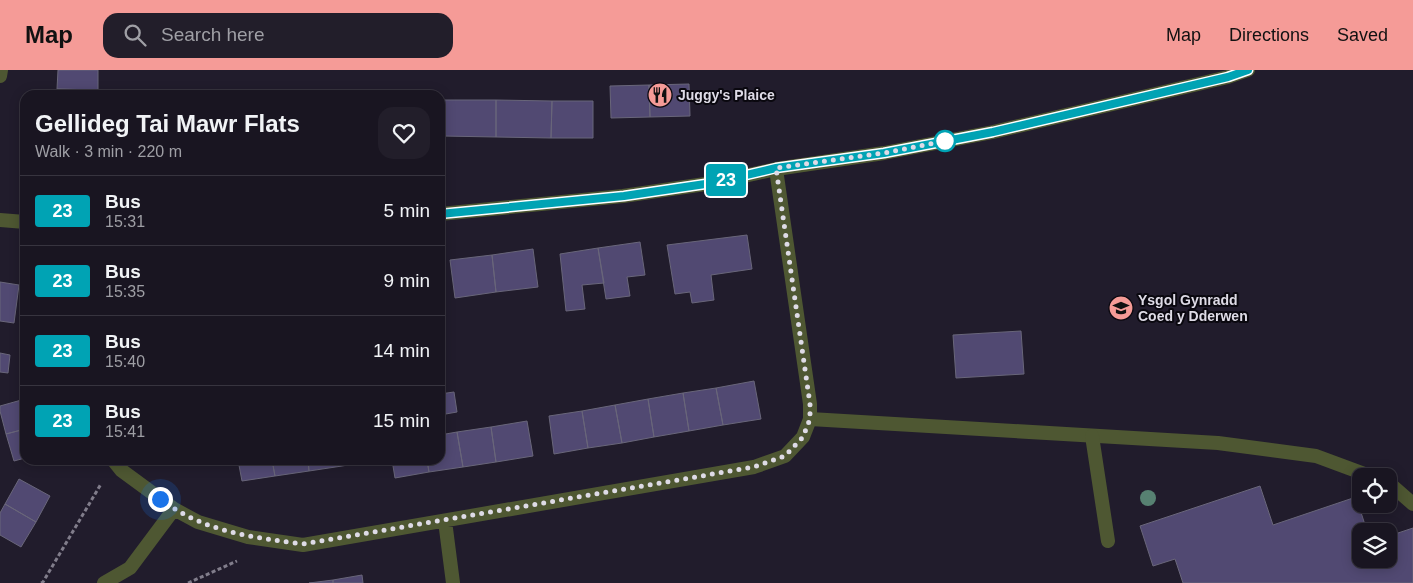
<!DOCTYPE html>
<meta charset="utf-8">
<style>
:root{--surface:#191521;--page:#221e2a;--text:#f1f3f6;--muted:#9f9fa5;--line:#37343f;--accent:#f59b97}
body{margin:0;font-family:Arial,sans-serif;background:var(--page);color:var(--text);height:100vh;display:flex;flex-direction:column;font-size:19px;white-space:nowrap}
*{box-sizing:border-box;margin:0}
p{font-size:16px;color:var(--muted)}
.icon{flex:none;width:28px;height:28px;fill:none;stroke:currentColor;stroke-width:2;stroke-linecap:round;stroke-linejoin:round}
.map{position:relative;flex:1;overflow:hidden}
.side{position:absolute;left:20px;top:20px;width:425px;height:375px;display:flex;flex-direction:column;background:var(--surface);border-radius:15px;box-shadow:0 2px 12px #0003,0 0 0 1px var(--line)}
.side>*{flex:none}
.badge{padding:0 10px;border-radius:4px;font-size:18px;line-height:32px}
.fabs{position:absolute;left:1352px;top:398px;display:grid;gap:10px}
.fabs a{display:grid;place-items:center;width:45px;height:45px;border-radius:10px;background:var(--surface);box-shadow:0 2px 12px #0003,0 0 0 1px var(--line);font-size:25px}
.you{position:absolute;width:25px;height:25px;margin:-12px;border:4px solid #fff;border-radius:50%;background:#1a73e8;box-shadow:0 0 0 8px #1a73e833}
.map>.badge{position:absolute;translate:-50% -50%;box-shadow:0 0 0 2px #fff}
.round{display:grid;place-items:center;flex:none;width:52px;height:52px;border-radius:15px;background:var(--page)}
.overview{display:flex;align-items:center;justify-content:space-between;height:85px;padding:0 15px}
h1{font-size:24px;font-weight:600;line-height:38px}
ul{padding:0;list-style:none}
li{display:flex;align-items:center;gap:15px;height:70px;padding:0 15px;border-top:1px solid var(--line)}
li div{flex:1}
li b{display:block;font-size:19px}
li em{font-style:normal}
li .badge{min-width:55px;font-weight:700;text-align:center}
header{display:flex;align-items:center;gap:30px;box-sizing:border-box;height:70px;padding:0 25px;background:var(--accent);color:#111}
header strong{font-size:24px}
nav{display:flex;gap:28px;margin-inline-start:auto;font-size:18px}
.search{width:350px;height:45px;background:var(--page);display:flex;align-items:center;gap:12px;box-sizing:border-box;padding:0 18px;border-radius:15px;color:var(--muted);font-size:19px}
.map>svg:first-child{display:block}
.building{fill:#514972;stroke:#69667a}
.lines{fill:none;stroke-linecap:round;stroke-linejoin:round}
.path{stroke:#817d8b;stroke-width:3;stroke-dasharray:4 2.5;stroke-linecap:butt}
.service{stroke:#4e5732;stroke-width:14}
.minor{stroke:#4e5732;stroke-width:14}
.tree{fill:#578172}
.line-casing{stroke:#fff;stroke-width:11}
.line{stroke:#00a3b4;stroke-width:8}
.walk{stroke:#dedbe6;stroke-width:5;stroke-dasharray:0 9}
.stop-dot{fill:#fff;stroke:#00a3b4;stroke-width:2.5}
.labels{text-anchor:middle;stroke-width:4;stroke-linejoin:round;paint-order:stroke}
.poi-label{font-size:14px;font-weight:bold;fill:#dedbe6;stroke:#0a080f;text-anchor:start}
</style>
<header>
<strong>Map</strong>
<div class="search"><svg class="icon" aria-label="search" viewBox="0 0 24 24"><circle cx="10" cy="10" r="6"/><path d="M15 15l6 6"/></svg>Search here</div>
<nav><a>Map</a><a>Directions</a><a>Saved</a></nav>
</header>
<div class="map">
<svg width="1413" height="513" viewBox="0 0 1413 513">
<rect width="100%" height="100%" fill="#211c2c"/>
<!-- building -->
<path class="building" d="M58,0H98V20L57,19Z
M689,14L690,46L650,47L649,15Z
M649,15L650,47L611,48L610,16Z
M57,19L98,20L97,25H57Z
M440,30H443L442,66H440Z
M443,30H496V67L442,66Z
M496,30L552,31L551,68L496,67Z
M552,31H593V68H551Z
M747,165L752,199L711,205L714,230L692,233L690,222L675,224L667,175Z
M640,172L645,205L627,207L630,226L606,229L598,178Z
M598,178L604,213L582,215L585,239L566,241L560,184Z
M533,179L538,217L496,222L492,185Z
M492,185L496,222L455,228L450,190Z
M0,212L19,215L14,253L0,251Z
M1021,261L1024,304L956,308L953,265Z
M0,283L10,285L8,303L0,302Z
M754,311L761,349L723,355L716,318Z
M716,318L723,355L689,361L683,323Z
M454,322L457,342L440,345V324Z
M683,323L689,361L654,367L648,329Z
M25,329V359L6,364L0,341V336Z
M648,329L654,367L622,373L615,335Z
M615,335L622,373L588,378L582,341Z
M582,341L588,378L554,384L549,346Z
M527,351L533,386L496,392L491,357Z
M491,357L496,392L463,397L457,362Z
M25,359V388L14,391L6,364Z
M457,362L463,397L429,402L427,390H440V365Z
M238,390H272L275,406L242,411Z
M272,390H308L309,401L275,406Z
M308,390H341L342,396L309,401Z
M341,390H377L342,396Z
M392,390H427L429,402L395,408Z
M19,409L50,426L36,452L5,434Z
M1260,416L1273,455L1356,427L1367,461H1361V489H1389V466L1413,458V513H1183L1175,489L1153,496L1140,456Z
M5,434L36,452L21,477L0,465V443Z
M362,505L363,513H333V510Z
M333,510V513H309Z"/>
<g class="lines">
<!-- path -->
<path class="path" d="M41,513L43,512L101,414
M188,513L237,491"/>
<!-- service -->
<path class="service" d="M810,349L1218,373L1316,386L1370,406
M1389,413L1413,434"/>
<!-- minor -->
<path class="minor" d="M0,6L1,0
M440,144L623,126L712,113L776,99L884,83L993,62L1228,7L1248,0
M0,150L25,152
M1092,366L1108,471
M113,390L121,400L174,439L198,452L248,467L303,475L754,397L785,386L803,367L810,349V334L776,99
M445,451L453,513
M104,513L130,498L174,439"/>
</g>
<!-- trees -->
<circle class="tree" cx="1148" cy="428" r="8"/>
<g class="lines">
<defs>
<path id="line" d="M440,144L624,126L712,113L776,98L884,83L993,62L1228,7L1248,0"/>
</defs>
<!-- line casing -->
<use href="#line" class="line-casing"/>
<!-- line -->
<use href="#line" class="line"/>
<!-- walk -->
<path class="walk" d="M160,429C204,462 251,467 303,474L754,397L785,386L803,367L810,349V334L776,98L884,83L945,71"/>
</g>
<!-- icons -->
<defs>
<symbol id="restaurant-disc" viewBox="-11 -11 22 22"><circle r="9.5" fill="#f59b97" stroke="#0a080f"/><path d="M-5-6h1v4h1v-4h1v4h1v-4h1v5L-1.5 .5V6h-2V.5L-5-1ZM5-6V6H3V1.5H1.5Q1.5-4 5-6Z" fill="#111"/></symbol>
<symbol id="school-disc" viewBox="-11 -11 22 22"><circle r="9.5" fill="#f59b97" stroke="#0a080f"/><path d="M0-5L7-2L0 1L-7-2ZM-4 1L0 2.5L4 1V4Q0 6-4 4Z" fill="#111"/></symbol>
</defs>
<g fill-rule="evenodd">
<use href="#restaurant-disc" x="646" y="11" width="28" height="28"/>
<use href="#school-disc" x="1107" y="224" width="28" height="28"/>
</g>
<!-- markers -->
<circle class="stop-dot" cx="945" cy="71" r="10"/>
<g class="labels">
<!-- poi labels -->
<g class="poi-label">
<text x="678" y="30">Juggy's Plaice</text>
<text x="1138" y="235">Ysgol Gynradd<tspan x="1138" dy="16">Coed y Dderwen</tspan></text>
</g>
</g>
</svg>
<div class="fabs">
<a><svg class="icon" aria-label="locate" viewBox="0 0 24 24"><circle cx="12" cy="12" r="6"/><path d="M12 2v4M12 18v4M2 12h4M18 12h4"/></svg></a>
<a><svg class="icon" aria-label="layers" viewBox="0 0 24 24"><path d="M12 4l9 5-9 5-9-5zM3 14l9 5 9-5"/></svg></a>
</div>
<div class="you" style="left:160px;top:429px"></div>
<b class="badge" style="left:726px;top:110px;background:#00a3b4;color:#fff">23</b>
<section class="side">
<div class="overview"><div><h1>Gellideg Tai Mawr Flats</h1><p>Walk · 3 min · 220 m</p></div><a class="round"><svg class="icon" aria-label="heart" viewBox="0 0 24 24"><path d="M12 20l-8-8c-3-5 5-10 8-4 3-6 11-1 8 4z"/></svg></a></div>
<ul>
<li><span class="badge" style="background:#00a3b4;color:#fff">23</span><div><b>Bus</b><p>15:31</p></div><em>5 min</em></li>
<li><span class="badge" style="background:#00a3b4;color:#fff">23</span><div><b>Bus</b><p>15:35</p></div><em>9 min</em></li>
<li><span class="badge" style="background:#00a3b4;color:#fff">23</span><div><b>Bus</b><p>15:40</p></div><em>14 min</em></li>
<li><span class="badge" style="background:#00a3b4;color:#fff">23</span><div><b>Bus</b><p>15:41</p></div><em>15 min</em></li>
</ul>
</section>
</div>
